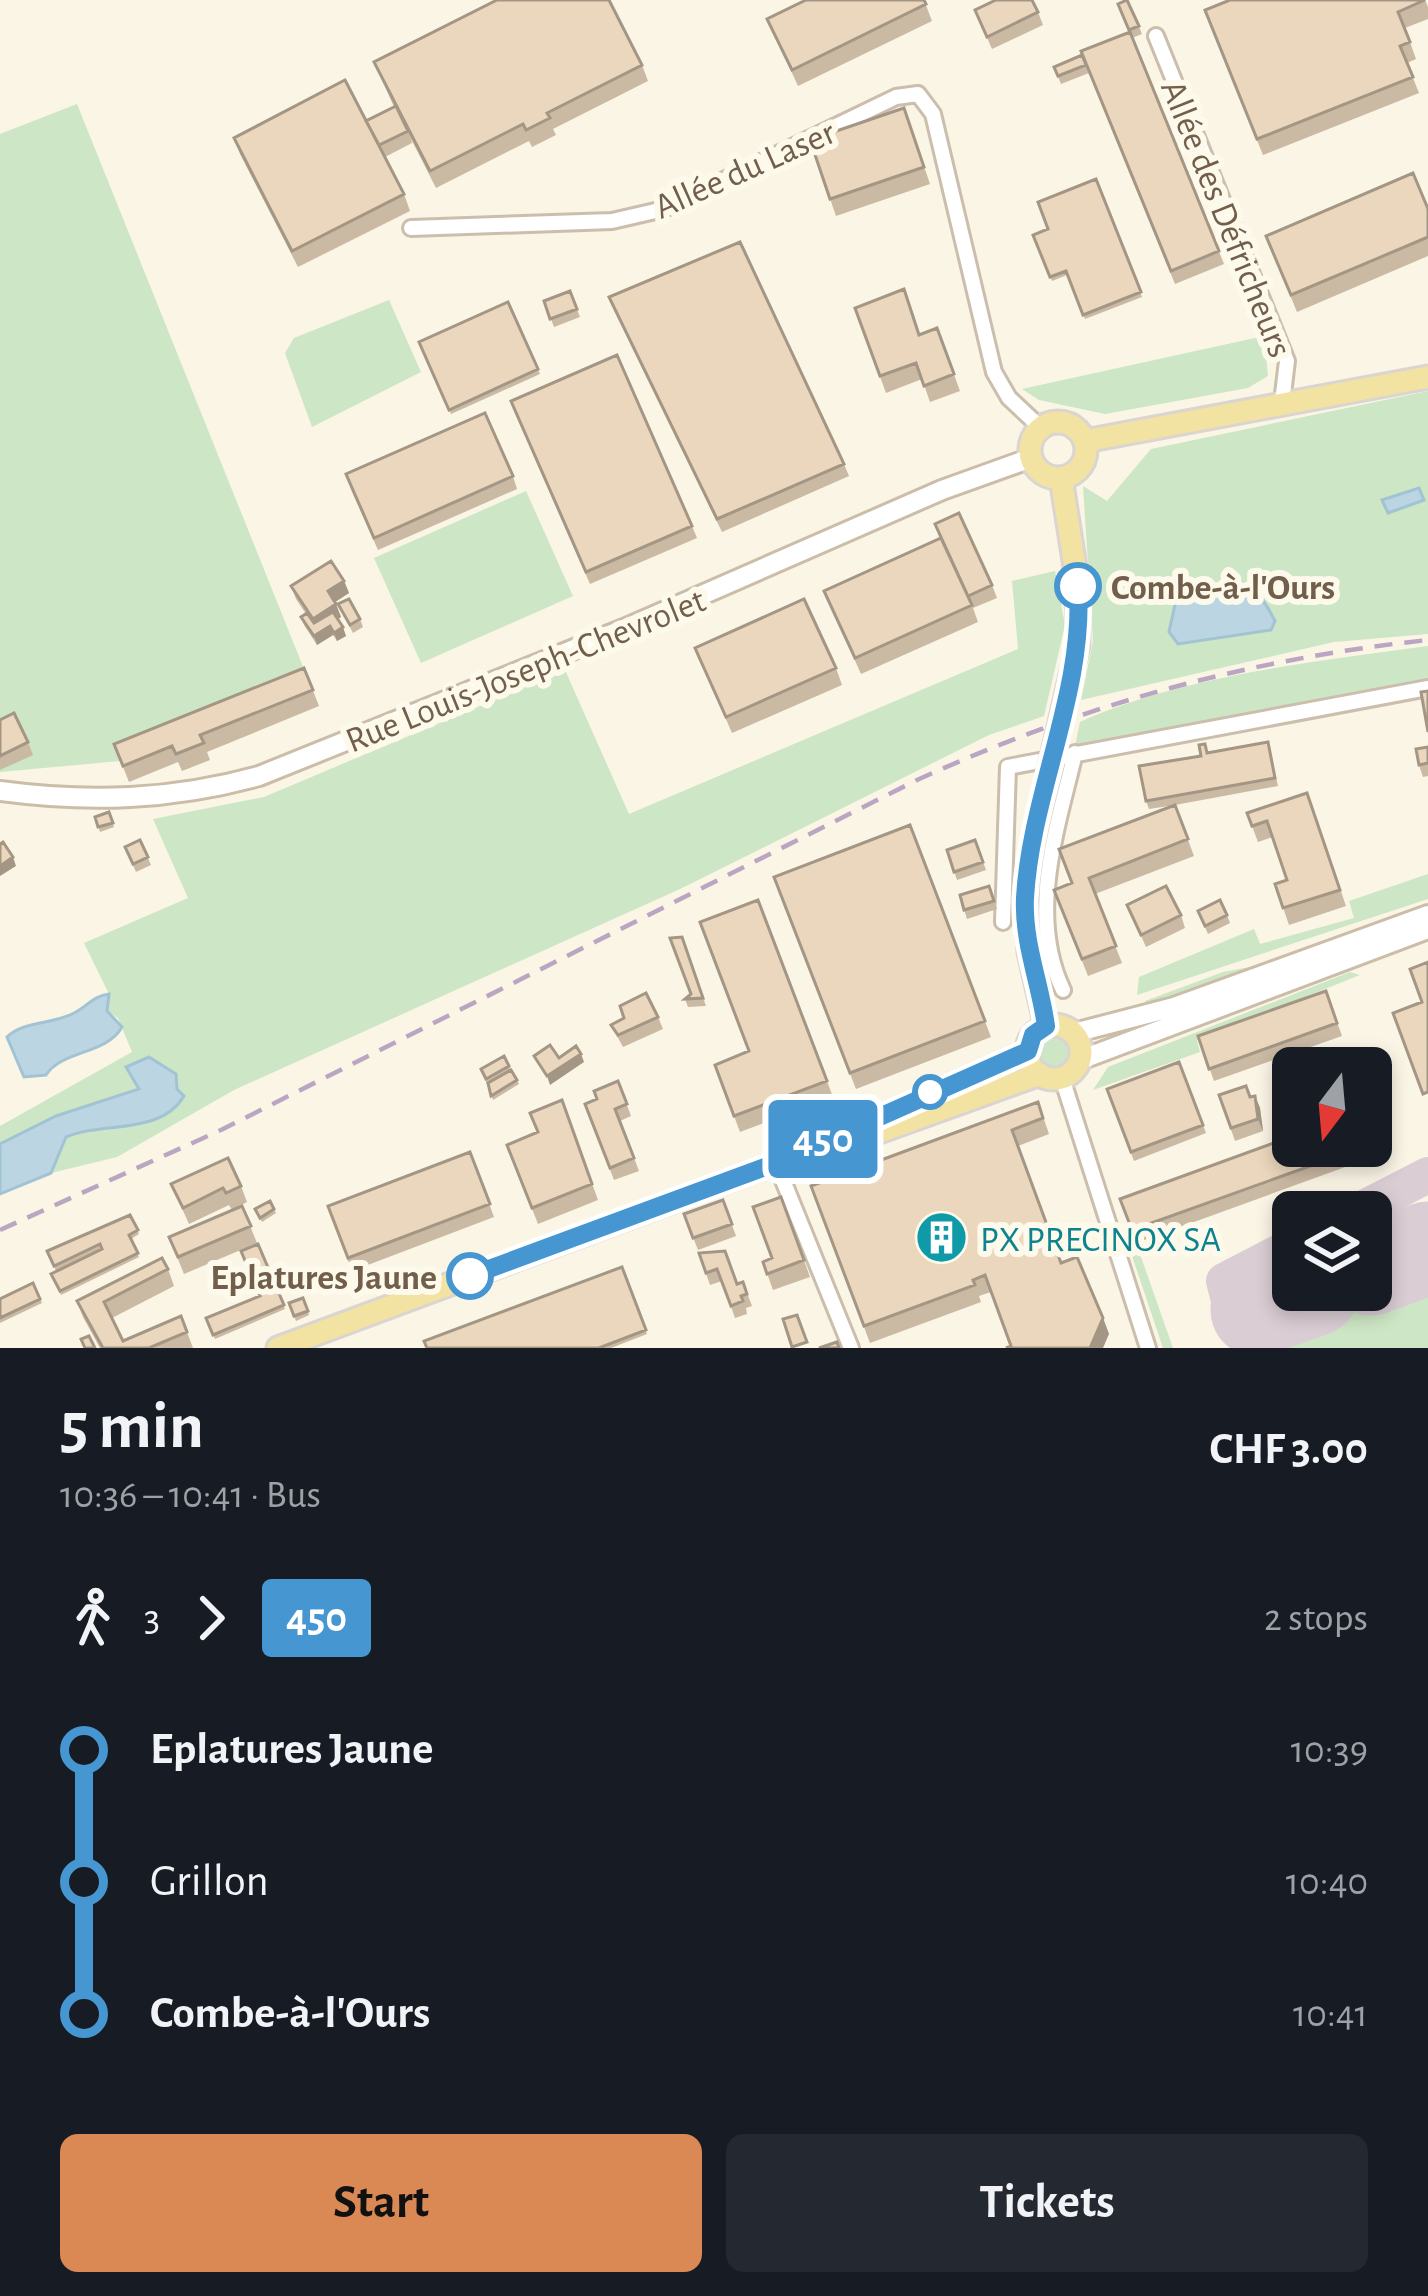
<!DOCTYPE html>
<meta charset="utf-8">
<style>
:root{--surface:#171b24;--page:#242831;--text:#f1f3f6;--muted:#9ea1a6;--accent:#da8955}
body{margin:0;font-family:"Alegreya Sans",sans-serif;background:var(--page);color:var(--text);height:100vh;display:flex;flex-direction:column;font-size:45px;white-space:nowrap}
*{box-sizing:border-box;margin:0}
p{font-size:39px;color:var(--muted)}
.icon{flex:none;width:66px;height:66px;fill:none;stroke:currentColor;stroke-width:2;stroke-linecap:round;stroke-linejoin:round}
.map{position:relative;height:1348px;overflow:hidden}
.sheet{display:flex;flex-direction:column;background:var(--surface);flex:1}
.sheet>*{flex:none}
.badge{padding:0 24px;border-radius:9px;font-size:42px;line-height:78px}
.needle{width:78px;rotate:196deg}
.tools{position:absolute;left:1272px;top:1047px;display:grid;gap:24px}
.tools a{display:grid;place-items:center;width:120px;height:120px;border-radius:18px;background:var(--surface);box-shadow:0 6px 18px #0003;font-size:60px}
.map>.badge{position:absolute;translate:-50% -50%;box-shadow:0 0 0 6px #fff}
.legs{display:flex;align-items:center;gap:18px;height:132px;padding:0 60px;font-size:39px}
.legs p{margin-inline-start:auto}
.overview{display:flex;align-items:center;justify-content:space-between;height:204px;padding:0 60px}
h1{font-size:66px;font-weight:600;line-height:90px}
.cta{display:flex;gap:24px;margin-top:auto;padding:24px 60px}
.cta a{flex:1;height:138px;border-radius:18px;background:var(--accent);color:#111;font-size:48px;font-weight:600;line-height:138px;text-align:center}
.cta a+a{background:var(--page);color:var(--text)}
ul{padding:0 60px;list-style:none}
li{display:flex;align-items:center;gap:42px;height:132px;font-size:45px}
li i{display:grid;place-items:center;width:18px;height:100%;margin:0 15px;background:currentColor}
li i::after{content:'';width:30px;height:30px;margin:-15px;border:9px solid;border-radius:50%;background:var(--surface)}
li p{margin-inline-start:auto}
li:first-child i{background:linear-gradient(#0000 50%,currentColor 0)}
li:last-child i{background:linear-gradient(currentColor 50%,#0000 0)}
.map>svg:first-child{display:block}
.green{fill:#cde6c5}
.water{fill:#bbd6e2;stroke:#a2c3d3;stroke-width:3}
.lines{fill:none;stroke-linecap:round;stroke-linejoin:round}
.taxiway{stroke:#dacdd4;stroke-width:36}
.runway{stroke:#dacdd4;stroke-width:93}
.street-casing{stroke:#cbbeac;stroke-width:20}
.secondary-casing{stroke:#cbbda8;stroke-width:24}
.primary-casing{stroke:#dad5d0;stroke-width:27}
.street{stroke:#fff;stroke-width:14}
.secondary{stroke:#fff;stroke-width:18}
.primary{stroke:#f3e3a3;stroke-width:21}
.rail{stroke:#baa5c2;stroke-width:4.5;stroke-dasharray:18 12;stroke-linecap:butt}
.primary-bridge-casing{stroke:#dad5d0;stroke-width:27;stroke-linecap:butt}
.primary-bridge{stroke:#f3e3a3;stroke-width:21}
.wall{fill:#cab9a3}
.shaded-wall{fill:#a49684}
.building{fill:#ebd7bd;stroke:#a49684;stroke-width:3}
.line-1-casing{stroke:#fff;stroke-width:27}
.line-1{stroke:#4696d2;stroke-width:18}
.stop-1-dot{fill:#fff;stroke:#4696d2;stroke-width:6}
.labels{text-anchor:middle;stroke-width:12;stroke-linejoin:round;paint-order:stroke}
.street-label{font-size:36px;fill:#715f4c;stroke:#fdf9eb}
.stop-label{font-size:36px;font-weight:bold;fill:#715f4c;stroke:#fdf9eb;text-anchor:start}
.culture-label{font-size:36px;fill:#0d838f;stroke:#fdf9eb;text-anchor:start}
</style>
<div class="map">
<svg width="1428" height="1348" viewBox="0 0 1428 1348">
<rect width="100%" height="100%" fill="#faf5e5"/>
<!-- green -->
<path class="green" d="M77,104L310,684L120,761L0,772V134Z
M389,300L421,372L312,427L285,353L294,338Z
M1264,336L1268,376L1248,388L1105,414L1039,400L1022,389Z
M1428,391V634L1334,642L1081,700L1093,641L1083,486L1107,501L1151,449Z
M526,491L573,596L421,663L374,558Z
M1055,571L1065,625L1044,716L989,735L680,889L234,1090L117,1157L51,1173L66,1137L84,1129L125,1126L140,1089L56,1116L0,1144V1126L132,1052L118,1018L107,1011L109,994L84,943L188,898L153,819L264,797L565,670L629,814L1018,649L1012,581Z
M1428,646V684L1075,746L1080,722C1182,676 1317,661 1428,646Z
M1428,874V899L1137,995L1139,977L1254,929L1260,944L1354,918L1349,901Z
M1272,963L1147,1010L1145,1001L1223,972Z
M1350,972L1360,975L1197,1040L1200,1052L1093,1090L1108,1067Z
M1037 1054a17 17 0 1 1 34 0a17 17 0 1 1-34 0Z
M1140,1254L1173,1348H1163L1132,1256Z
M1428,1282V1348H1243Z"/>
<!-- water -->
<path class="water" d="M1419,488L1424,500L1388,513L1382,500Z
M1233,579C1255,586 1265,601 1275,621L1271,630L1178,644L1169,632L1176,600Z
M109,994L107,1011L122,1027C106,1055 62,1050 46,1075L24,1077L7,1037C25,1020 52,1025 74,1013C88,1006 93,996 109,994Z
M149,1057L176,1074L177,1089L184,1096C160,1136 103,1121 66,1137L51,1173L0,1194V1144L56,1116L139,1089L126,1067Z"/>
<g class="lines">
<!-- taxiway -->
<path class="taxiway" d="M1356,1212L1428,1175
M1257,1310L1232,1312L1224,1281L1293,1245"/>
<!-- runway -->
<path class="runway" d="M1371,1269L1428,1248
M1257,1310L1313,1290"/>
<defs>
<path id="street" d="M1156,36L1287,361L1282,402
M411,228L612,221L664,209L896,97L918,94L933,114L994,372L1009,398L1040,427
M1003,922L1008,767L1428,688
M1063,990C1027,915 1057,829 1075,753
M1062,1078L1148,1348
M776,1163L851,1348"/>
<path id="secondary" d="M0,791C89,803 172,800 259,776L624,629L942,490L1031,458
M1074,1033L1174,1007L1428,915
M1080,1060L1428,929"/>
<path id="primary" d="M1030 450a28 28 0 1 1 56 0a28 28 0 1 1-56 0Z
M1085,441L1428,377
M1061,478L1078,586V645
M1027 1052a27 27 0 1 1 54 0a27 27 0 1 1-54 0Z
M1046,1026L1029,952L1025,898L1047,779
M801,1160L1040,1074
M278,1348L776,1163L1028,1051"/>
</defs>
<!-- street casing -->
<use href="#street" class="street-casing"/>
<!-- secondary casing -->
<use href="#secondary" class="secondary-casing"/>
<!-- primary casing -->
<use href="#primary" class="primary-casing"/>
<!-- street -->
<use href="#street" class="street"/>
<!-- secondary -->
<use href="#secondary" class="secondary"/>
<!-- primary -->
<use href="#primary" class="primary"/>
<!-- rail -->
<path class="rail" d="M0,1230L221,1130L917,780C1082,705 1248,659 1428,640"/>
<defs>
<path id="primary-bridge" d="M1047,779L1078,645"/>
</defs>
<!-- primary-bridge casing -->
<use href="#primary-bridge" class="primary-bridge-casing"/>
<!-- primary-bridge -->
<use href="#primary-bridge" class="primary-bridge"/>
</g>
<!-- wall -->
<path class="wall" d="M924,0L932,21L798,86L767,19Z
M1128,0L1142,34L1132,38L1224,264L1175,284L1089,73L1061,84L1054,67L1129,32L1118,4Z
M1425,0L1428,7V19L1405,28L1416,59L1407,63L1419,93L1263,155L1205,10Z
M975,10L1038,12L1043,25L992,49Z
M374,62L642,65L648,81L553,129L556,135L532,147L529,141L436,188L411,139L412,143L385,157L404,194L410,211L298,267L240,154L234,138L366,121L394,107Z
M904,108L930,184L836,216L810,140Z
M1096,179L1142,297L1085,319L1067,275L1052,281L1033,235L1048,229Z
M1428,209V256L1297,312L1266,236Z
M570,291L580,317L554,327L544,301Z
M609,297L844,464L849,476L722,532Z
M508,302L540,374L451,414L419,342Z
M855,308L920,335L937,328L960,391L930,402L922,379L886,393Z
M515,413L692,526L697,538L590,584Z
M513,476L517,489L378,550L350,487Z
M935,524L992,585L997,598L973,608L978,622L861,674L824,591L940,539Z
M344,581L349,593L335,602L341,617L338,619L346,636L337,641L333,635L317,645L304,625L301,617L306,614L296,599L291,586Z
M338,604L360,619L363,627L353,633Z
M695,648L836,668L842,685L732,733Z
M304,668L319,706L207,752L210,760L182,771L178,762L129,782L114,744Z
M0,720L28,742L33,755L0,770Z
M1268,742L1278,786L1175,805L1194,856L1095,894L1122,963L1088,976L1054,890L1072,883L1175,805L1149,809L1146,801L1201,756Z
M1428,747V776L1423,777L1419,765Z
M1307,793L1346,906L1289,925L1275,884L1287,880L1273,837L1258,842L1247,813Z
M109,812L114,827L100,832L95,817Z
M910,825L991,1037L856,1089L774,877Z
M140,840L151,865L136,872L125,847Z
M975,840L986,870L957,880L947,850Z
M989,886L997,909L967,919L960,895Z
M758,900L833,1097L740,1132L715,1065L749,1051Z
M1127,905L1181,915L1185,928L1146,947Z
M1198,911L1227,915L1230,923L1208,934Z
M682,937L706,1006L688,1007L685,999L690,994Z
M1326,991L1342,1036L1214,1081L1198,1036Z
M658,1017L663,1029L623,1047L611,1025Z
M504,1056L519,1084L493,1100L481,1069Z
M1179,1062L1206,1133L1134,1161L1107,1089Z
M618,1081L631,1116L620,1121L639,1171L614,1180L585,1104L597,1099Z
M1219,1095L1250,1097L1255,1096L1260,1108L1263,1131L1235,1141Z
M562,1100L598,1200L538,1224L507,1145L537,1133Z
M1038,1102L1049,1134L1018,1146L1061,1263L1103,1318L1109,1334L1011,1346L991,1292L979,1296L981,1302L870,1343L811,1186Z
M1371,1118L1384,1153L1136,1243L1120,1199L1293,1146H1371Z
M470,1152L494,1217L352,1271L328,1206Z
M171,1184L241,1186L247,1202L232,1210L229,1205L189,1224Z
M781,1197L810,1277L773,1290L763,1262L772,1258Z
M723,1200L736,1236L698,1250L684,1214Z
M270,1201L276,1213L262,1222L255,1209Z
M242,1206L257,1243L184,1274L169,1237Z
M130,1215L139,1234L131,1239L139,1257L61,1295L51,1274L102,1249L56,1271L47,1251Z
M258,1244L285,1309L215,1339L206,1318L260,1296Z
M699,1253L737,1284L743,1282L752,1306L746,1308L747,1314L735,1318L722,1281L710,1285Z
M622,1267L647,1334L611,1348H427Z
M168,1269L174,1286L112,1318L123,1341L181,1316L193,1348H100L83,1317L77,1301Z
M33,1283L42,1303L0,1323V1299Z
M289,1303L308,1311L309,1315L296,1321Z"/>
<!-- shaded-wall -->
<path class="shaded-wall" d="M344,581L349,593L332,604L328,591Z
M336,604L341,617L317,632L313,619Z
M330,626L333,635L317,645L314,636Z
M343,627L346,636L337,641L334,633Z
M13,857L16,866L0,876V866Z
M581,1054L584,1062L550,1085L547,1076Z
M1255,1096L1260,1108L1263,1131L1258,1119Z
M1103,1318L1109,1334L1103,1348H1090Z"/>
<!-- building -->
<path class="building" d="M497,0H609L642,65L547,113L550,118L526,130L523,124L430,171L374,62Z
M806,0H924L926,4L792,70L767,19Z
M996,0H1032L1038,12L987,37L975,10Z
M1127,0L1139,26L1129,30L1118,4Z
M1230,0H1425L1398,12L1410,42L1400,46L1413,77L1257,139L1205,10Z
M1130,32L1219,251L1171,271L1081,51Z
M1082,55L1086,65L1058,76L1054,67Z
M345,80L404,194L292,251L234,138Z
M396,106L408,131L379,145L366,121Z
M904,108L924,167L830,199L810,140Z
M1413,173L1428,209V237L1291,295L1266,236Z
M1096,179L1141,292L1083,315L1066,271L1050,277L1033,235L1048,229L1038,202Z
M740,242L844,464L717,519L609,297Z
M904,289L919,335L937,328L954,374L924,386L916,363L880,376L855,308Z
M570,291L577,309L550,319L544,301Z
M508,302L538,369L449,410L419,342Z
M617,355L692,526L586,572L511,401Z
M485,413L513,476L374,538L346,474Z
M959,513L992,585L968,596L935,524Z
M941,538L972,605L855,658L824,591Z
M331,561L344,581L328,591L336,604L313,619L291,586Z
M349,599L360,619L350,625L338,604Z
M804,599L836,668L726,717L695,648Z
M333,612L343,627L334,633L330,626L314,636L301,617L307,613L314,623Z
M304,668L313,690L200,735L204,743L176,754L172,746L123,766L114,744Z
M1428,691V732L1421,692Z
M14,713L28,742L0,756V720Z
M1268,742L1275,778L1146,801L1139,766L1201,756L1199,745L1205,744L1207,753Z
M1428,747V763L1419,765L1416,749Z
M1307,793L1340,890L1283,908L1275,884L1287,880L1267,821L1252,826L1247,813Z
M1175,805L1188,839L1089,878L1116,946L1082,959L1054,890L1072,883L1059,849Z
M109,812L113,823L98,827L95,817Z
M910,825L985,1021L850,1073L774,877Z
M140,840L148,857L133,864L125,847Z
M975,840L983,862L954,872L947,850Z
M3,842L13,857L0,866V844Z
M989,886L994,901L964,910L960,895Z
M1166,886L1181,915L1141,935L1127,905Z
M758,900L827,1081L734,1116L715,1065L749,1051L700,922Z
M1220,900L1227,915L1205,926L1198,911Z
M682,937L703,998L685,999L691,994L670,938Z
M1428,962V1092L1423,1094L1393,1013L1422,1002L1410,969Z
M1326,991L1337,1023L1209,1069L1198,1036Z
M646,993L658,1017L618,1035L611,1025L624,1018L620,1006Z
M550,1045L559,1058L576,1046L581,1054L547,1076L534,1056Z
M1347,1051L1353,1068H1321L1319,1060Z
M504,1056L509,1066L486,1079L481,1069Z
M1179,1062L1203,1125L1131,1152L1107,1089Z
M511,1070L517,1080L491,1096L488,1083Z
M618,1081L627,1104L615,1109L634,1158L610,1168L585,1104L597,1099L594,1091Z
M1246,1086L1250,1097L1255,1096L1258,1119L1231,1128L1219,1095Z
M562,1100L592,1184L532,1208L507,1145L538,1132L530,1113Z
M1038,1102L1043,1118L1012,1130L1061,1263L1077,1257L1103,1318L1090,1348H1006L1011,1346L985,1275L973,1280L975,1285L864,1326L811,1186Z
M1371,1118L1379,1141L1371,1144Z
M1293,1136V1146H1366L1132,1230L1120,1199Z
M470,1152L490,1204L348,1258L328,1206Z
M228,1158L241,1186L226,1193L223,1188L183,1208L171,1184Z
M781,1197L804,1260L767,1274L763,1262L772,1258L753,1207Z
M723,1200L732,1224L693,1238L684,1214Z
M270,1201L274,1209L260,1218L255,1209Z
M242,1206L251,1226L178,1257L169,1237Z
M130,1215L138,1230L129,1235L138,1253L60,1291L51,1274L102,1249L100,1244L54,1266L47,1251Z
M258,1244L284,1305L213,1335L206,1318L260,1296L241,1251Z
M725,1251L737,1284L743,1282L747,1294L741,1296L743,1301L731,1306L717,1269L706,1273L699,1253Z
M162,1258L168,1269L104,1302L123,1341L181,1316L187,1332L149,1348H103L77,1301Z
M622,1267L646,1330L599,1348H427L424,1341Z
M33,1283L40,1299L0,1318V1299Z
M303,1298L308,1311L294,1316L289,1303Z
M797,1315L807,1342L792,1347L783,1319Z
M89,1336L95,1348H85L81,1339Z
M837,1342L839,1348H819Z"/>
<g class="lines">
<defs>
<path id="line-1" d="M470,1276L776,1163L1028,1051L1033,1035L1046,1026C1040,982 1023,943 1025,898C1031,792 1085,692 1078,586"/>
</defs>
<!-- line-1 casing -->
<use href="#line-1" class="line-1-casing"/>
<!-- line-1 -->
<use href="#line-1" class="line-1"/>
</g>
<!-- icons -->
<defs>
<symbol id="building-disc" viewBox="-11 -11 22 22"><circle r="9.5" fill="#0f9aa8" stroke="#fdf9eb"/><path d="M-4-6H4V6H1V3H-1V6H-4ZM-2.5-4.3h1.7v1.8h-1.7ZM.8-4.3h1.7v1.8H.8ZM-2.5-1h1.7V.8h-1.7ZM.8-1h1.7V.8H.8Z" fill="#fff"/></symbol>
</defs>
<g fill-rule="evenodd">
<use href="#building-disc" x="912" y="1208" width="59" height="59"/>
</g>
<!-- markers -->
<g class="stop-1-dot">
<circle cx="1078" cy="586" r="21"/>
<circle cx="930" cy="1092" r="15"/>
<circle cx="470" cy="1276" r="21"/>
</g>
<g class="labels">
<!-- street labels -->
<g class="street-label">
<text transform="translate(744 168) rotate(-24)" y="13">Allée du Laser</text>
<text transform="translate(1228 218) rotate(68)" y="13">Allée des Défricheurs</text>
<text transform="translate(525 669) rotate(-22)" y="13">Rue Louis-Joseph-Chevrolet</text>
</g>
<!-- stop labels -->
<g class="stop-label">
<text x="1111" y="599">Combe-à-l'Ours</text>
<text x="437" y="1289" text-anchor="end">Eplatures Jaune</text>
</g>
<!-- culture labels -->
<g class="culture-label">
<text x="980" y="1251">PX PRECINOX SA</text>
</g>
</g>
</svg>
<div class="tools">
<a><svg class="needle" viewBox="-14 -14 28 28"><path d="M0-13l5 13h-10z" fill="#e53935"/><path d="M0 13l5-13h-10z" fill="#9ea1a6"/></svg></a>
<a><svg class="icon" aria-label="layers" viewBox="0 0 24 24"><path d="M12 4l9 5-9 5-9-5zM3 14l9 5 9-5"/></svg></a>
</div>
<b class="badge" style="left:823px;top:1139px;background:#4696d2;color:#fff">450</b>
</div>
<section class="sheet">
<div class="overview"><div><h1>5 min</h1><p>10:36 – 10:41 · Bus</p></div><b>CHF 3.00</b></div>
<div class="legs"><svg class="icon" aria-label="walk" viewBox="0 0 24 24"><circle cx="13" cy="4" r="2"/><path d="M13 8l-2 6 4 7M11 14l-3 7M7 12l3-4h3l4 4"/></svg>3<svg class="icon" aria-label="forward" viewBox="0 0 24 24"><path d="M9 5l7 7-7 7"/></svg><b class="badge" style="background:#4696d2;color:#fff">450</b><p>2 stops</p></div>
<ul>
<li><i style="color:#4696d2"></i><b>Eplatures Jaune</b><p>10:39</p></li>
<li><i style="color:#4696d2"></i><span>Grillon</span><p>10:40</p></li>
<li><i style="color:#4696d2"></i><b>Combe-à-l'Ours</b><p>10:41</p></li>
</ul>
<div class="cta"><a>Start</a><a>Tickets</a></div>
</section>
